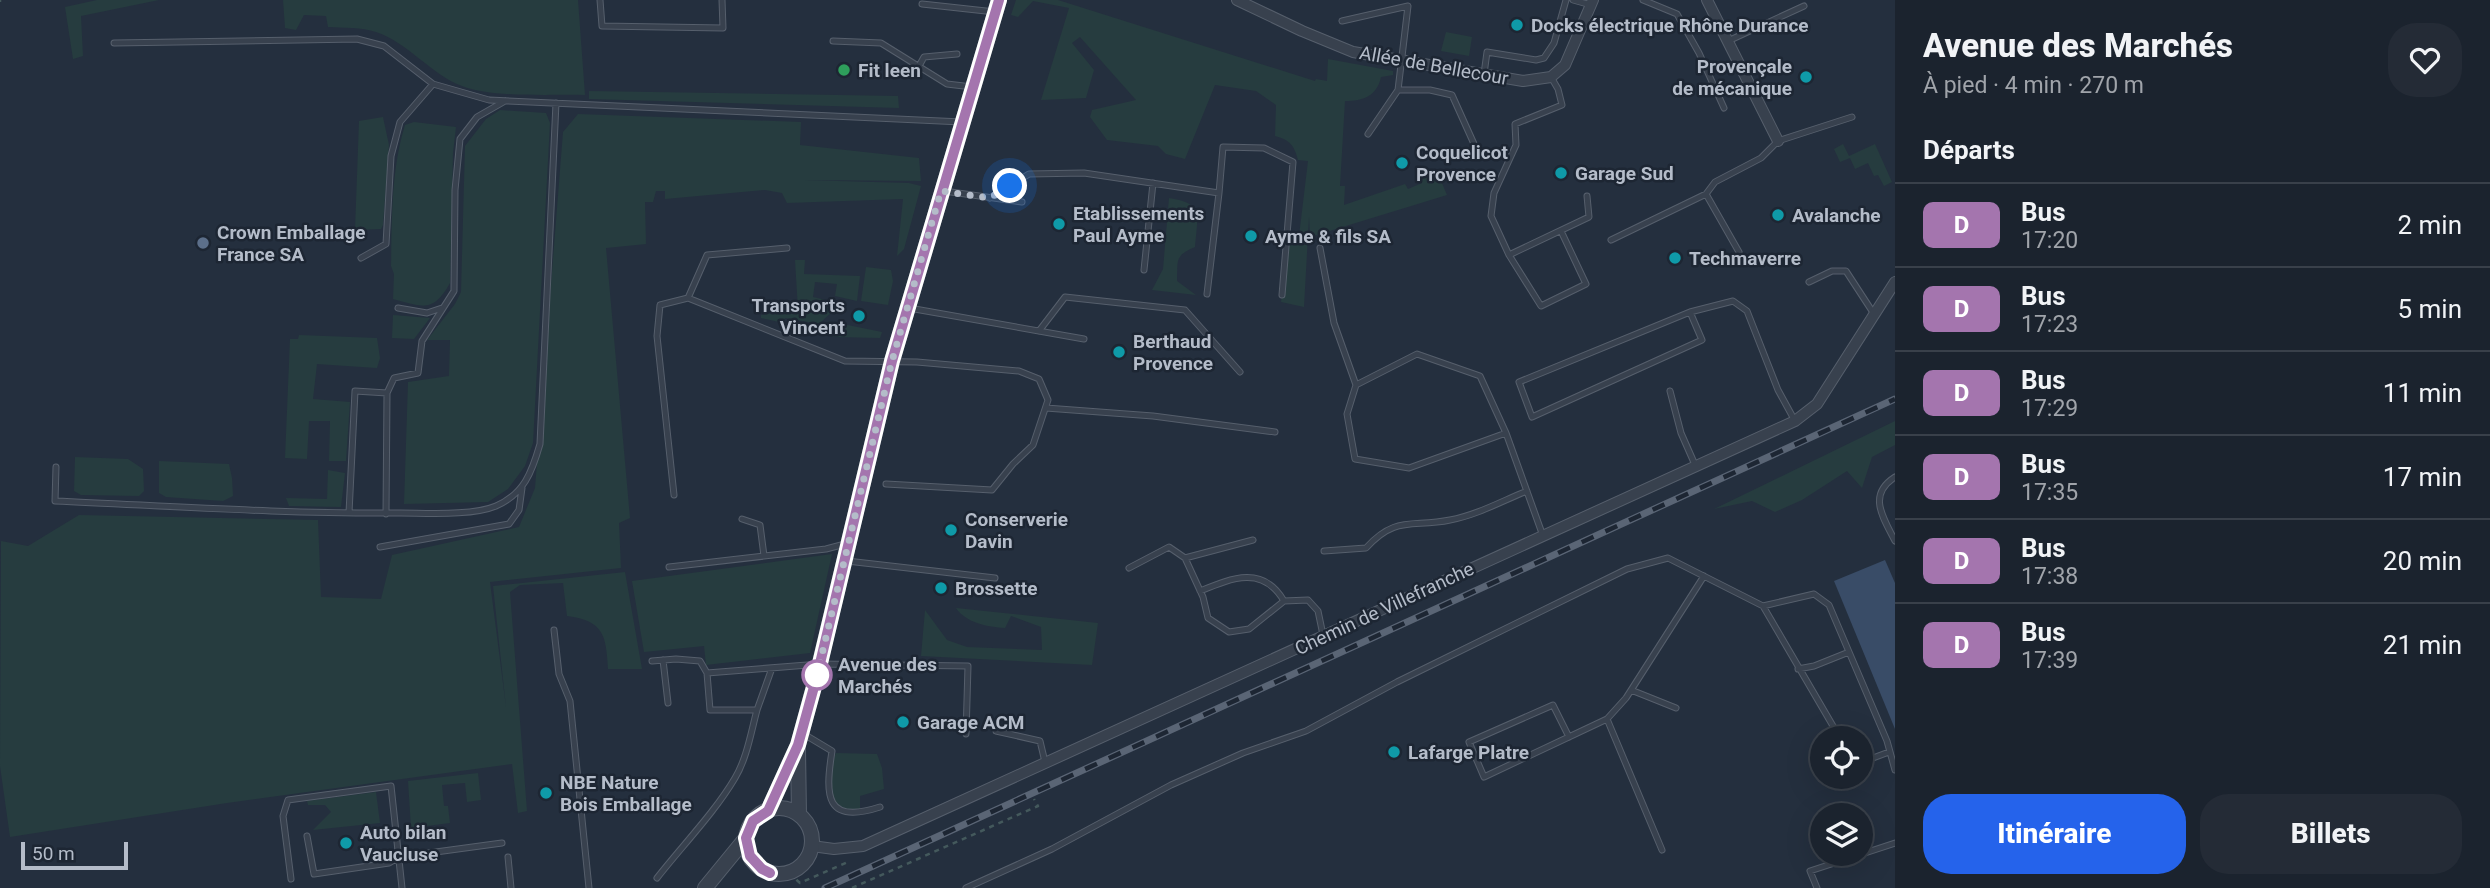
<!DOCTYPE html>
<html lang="fr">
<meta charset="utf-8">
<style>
:root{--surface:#1b232e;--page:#242b36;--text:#f1f3f6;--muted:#a0a4aa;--line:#39404a;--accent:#2563eb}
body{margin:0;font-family:Roboto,sans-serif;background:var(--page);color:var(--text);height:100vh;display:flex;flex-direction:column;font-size:26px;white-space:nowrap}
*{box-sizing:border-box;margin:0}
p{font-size:23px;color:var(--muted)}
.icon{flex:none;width:38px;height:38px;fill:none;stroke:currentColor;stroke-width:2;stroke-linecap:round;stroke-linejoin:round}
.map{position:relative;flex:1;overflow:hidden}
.side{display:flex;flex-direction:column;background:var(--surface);width:595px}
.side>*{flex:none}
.badge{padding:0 14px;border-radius:10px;font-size:24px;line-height:46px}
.buttons{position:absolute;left:1810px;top:726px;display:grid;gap:14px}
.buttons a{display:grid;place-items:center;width:63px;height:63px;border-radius:50%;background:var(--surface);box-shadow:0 7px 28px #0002,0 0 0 2px var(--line);font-size:35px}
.scale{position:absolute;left:21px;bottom:18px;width:107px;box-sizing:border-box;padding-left:7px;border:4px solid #b4bcc9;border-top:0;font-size:19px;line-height:24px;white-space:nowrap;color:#b4bcc9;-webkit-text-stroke:5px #1d2633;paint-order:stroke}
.you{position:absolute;width:35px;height:35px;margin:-18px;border:5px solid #fff;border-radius:50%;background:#1a73e8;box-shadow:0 0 0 10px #1a73e833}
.map>.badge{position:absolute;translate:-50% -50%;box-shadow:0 0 0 4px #fff}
h2{padding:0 28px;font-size:26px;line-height:63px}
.round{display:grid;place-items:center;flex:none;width:74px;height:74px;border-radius:28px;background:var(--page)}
.headline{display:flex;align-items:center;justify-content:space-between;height:119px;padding:0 28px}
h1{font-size:33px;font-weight:800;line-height:52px}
.action{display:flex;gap:14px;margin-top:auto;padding:14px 28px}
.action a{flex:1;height:80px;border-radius:28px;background:var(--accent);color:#fff;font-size:28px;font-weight:800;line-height:80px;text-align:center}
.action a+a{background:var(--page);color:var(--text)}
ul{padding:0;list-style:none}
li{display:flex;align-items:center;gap:21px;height:84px;padding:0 28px;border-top:2px solid var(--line)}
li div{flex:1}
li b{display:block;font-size:26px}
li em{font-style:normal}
li .badge{min-width:77px;font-weight:700;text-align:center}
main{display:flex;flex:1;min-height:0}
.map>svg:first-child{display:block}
.green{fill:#263c3f}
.water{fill:#394c67}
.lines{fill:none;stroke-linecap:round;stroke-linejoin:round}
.service-casing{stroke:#565f6c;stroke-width:7}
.minor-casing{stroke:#565f6c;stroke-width:12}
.tertiary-casing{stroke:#565f6c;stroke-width:16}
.path{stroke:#44595c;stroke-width:2.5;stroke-dasharray:5 5;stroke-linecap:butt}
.service{stroke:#38414e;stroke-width:5}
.minor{stroke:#38414e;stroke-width:10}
.tertiary{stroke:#38414e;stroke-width:14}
.rail-casing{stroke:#5a6575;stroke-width:7}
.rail{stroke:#1d2633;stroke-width:4.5;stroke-dasharray:13;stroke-linecap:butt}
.line-casing{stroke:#fff;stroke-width:16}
.line{stroke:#a475ae;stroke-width:10}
.walk{stroke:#b4bcc9;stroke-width:7;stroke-dasharray:0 12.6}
.culture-dot{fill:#0f9aa8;stroke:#1d2633;stroke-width:2.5}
.leisure-dot{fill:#2e9e5b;stroke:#1d2633;stroke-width:2.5}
.service-dot{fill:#5c6f8a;stroke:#1d2633;stroke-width:2.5}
.stop-dot{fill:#fff;stroke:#a475ae;stroke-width:3.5}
.labels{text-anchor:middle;stroke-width:5;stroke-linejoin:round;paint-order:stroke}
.poi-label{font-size:19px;font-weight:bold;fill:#b4bcc9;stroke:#1d2633;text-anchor:start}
.street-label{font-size:19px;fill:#b4bcc9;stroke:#1d2633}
.stop-label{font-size:19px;font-weight:bold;fill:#b4bcc9;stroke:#1d2633;text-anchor:start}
</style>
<main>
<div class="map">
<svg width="1895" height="888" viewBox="0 0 1895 888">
<rect width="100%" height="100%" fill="#242f3e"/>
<!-- green -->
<path class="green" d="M97,0H159L81,16L83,56L73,59L65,7Z
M283,0H578L585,95C551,94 492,98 462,86C430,74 409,43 376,32C362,27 343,28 328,27L326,16L304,15L296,30L285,28Z
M1016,0H1058L1315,81L1316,79L1327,81L1328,59L1393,71V75L1381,77C1377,96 1363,101 1345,101L1340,186H1345L1344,205L1405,184L1408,189L1422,183L1420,178L1428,175L1430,179L1439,176L1447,195L1310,237L1309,217L1304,307L1281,302L1291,234L1299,236L1308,161L1298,160C1294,145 1290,140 1275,136L1276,105L1256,91L1215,85L1185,159L1166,154L1158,146L1107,140L1090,117L1092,110L1136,100L1080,37L1072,43L1094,70L1086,98L1041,100L1069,8L1033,1L1018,17L1011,15Z
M1446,32L1472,37L1469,56L1441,51Z
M589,91L898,96L899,108L589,99Z
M500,110L546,113L550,123L533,443L525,466L508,489L488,502L404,504L408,382L449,376L450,340H427L455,304L461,292L465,146L486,119Z
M578,114L801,122L800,145L919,158L921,181L803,180L909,183L921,186L904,249L897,256L903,199L787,203L782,193L765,190L665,199V191H656L653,202H645L646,244L606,248L630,518L619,523L621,568L490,582L506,707L493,586L625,572L642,669H608C606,635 604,621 567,616L563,583L520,585L510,592L527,811L518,813L512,764L227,803L10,837L0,766L1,541L28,546L79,515L318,520L321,597L381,599L392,555L519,527L535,488L563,132Z
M383,117L389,145L383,225L381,229L355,230L359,121Z
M414,122L456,127L453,153L450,283C433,313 423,307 393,299L394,274L391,266C392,220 391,170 405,125Z
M1843,144L1849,156L1875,144L1892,182L1884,186L1878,175L1874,176L1868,163L1855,169L1850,158L1840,162L1834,149Z
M1169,198C1205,203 1197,217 1195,247C1174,256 1178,260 1177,281L1196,295L1152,290L1163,269Z
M795,260H805L804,274L860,276L857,301L835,296L837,284L815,282L813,297L834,302V310L819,324L785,318L784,323L761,318V315L798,310Z
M866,267L891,270L893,281L888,305L861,301Z
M393,315L430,318L414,339L392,338Z
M828,321L882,332L880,338L835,337L820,332Z
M299,335L377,338L380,358L377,368L317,364L313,399L350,402L346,461H329L330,421H309L307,459L285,458L290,339H298Z
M1895,421V445L1872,457L1862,488L1847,471L1802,500L1775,512L1752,501L1714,509Z
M75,457L128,459L143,469L144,491L139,496L81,495L74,491Z
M159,461L229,464L232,478L233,496L223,501L166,497L159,493Z
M328,470L345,473L341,507L289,506L286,498L327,499Z
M832,554L810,653L706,665L704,646L644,652L632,581Z
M956,608L1098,623L1092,665L921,656L925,610L947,640L967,647L1042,650L1041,627L1011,616L1005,628C988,627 966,623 956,608Z
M836,753L877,754L882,768L884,789L860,796V810C854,810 847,810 842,807C826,799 829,766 836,753Z
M478,773L481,800L467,802L465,783L442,785L444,806H448L450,823L411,828L408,781Z
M376,792L380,823L313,830L331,812L325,805H308L307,801Z"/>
<!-- water -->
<path class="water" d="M1885,560L1895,583V729L1834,581Z"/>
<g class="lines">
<defs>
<path id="service" d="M600,0L602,26L723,28L722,0
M1573,0L1591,5
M1643,0L1677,14L1699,53L1724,108
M922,4L995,12
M1342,21L1408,6L1398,90H1430L1452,95L1479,155
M833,41L881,43L947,84L972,87
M1728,41L1804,6
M114,43L357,39L384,46L433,84L489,100L962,122
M919,66L924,57L957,54
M1484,74L1487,52L1536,60L1544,58L1554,43L1566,0
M1551,77L1558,89L1562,105L1515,124L1516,145L1494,193L1491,216L1509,255L1589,217L1587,196
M1368,134L1398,90
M944,191L1022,202
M1706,194L1739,252
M990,198L1029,174L1084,173L1219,193L1223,147L1264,148L1293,162L1282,295
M1611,240L1706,194L1715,182L1761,158L1778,141L1852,117
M1320,248L1334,323L1356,385
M1509,255L1541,306L1586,284L1561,231
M361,258L386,244L391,156L400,122L433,84
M1144,270L1153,183
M1809,282L1832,271H1846L1874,314
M1207,294L1219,193
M688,298L707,255L787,248
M398,308L427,313L442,308
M909,308L1084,339
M1690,312L1702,340L1532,417L1519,382L1690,312L1733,301L1747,311L1778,390L1795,421
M1039,331L1065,297L1185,310L1240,372
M1670,391L1681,433L1696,467
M387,393L394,378L418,373L422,341L454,291L455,190L460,139L477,117L505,101
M1046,408L1153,416L1275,432
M1506,433L1409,468L1355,459L1347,414L1356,385L1417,354L1480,376L1506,433L1543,536
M56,467L55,501C170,506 286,514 401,513C427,513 472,516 496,506C524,494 532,472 540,444L556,103
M1895,477C1867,495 1883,517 1895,541
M674,495L657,336L660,305L688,298L845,361L917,362L1019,371L1039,379L1048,400L1033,445L1013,464L992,490L886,484
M349,513L355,391L387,393L386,514
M742,519L760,525L764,556
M380,547L509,524L519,510L522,488
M1324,551L1366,548C1396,515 1412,528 1450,520C1477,515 1502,501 1527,491
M1185,558L1253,540
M847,561L995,578
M669,567L826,549L845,544
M1129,568L1169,547L1185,558L1203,597L1208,618L1229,632L1249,629L1284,601L1308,600L1318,611L1323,635
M1200,591C1232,578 1263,565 1284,601
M554,630L559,674L570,701L589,888
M663,660L668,703
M652,661L676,659L700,661L707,673
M772,668L757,710H710L707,673L820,664L968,666L966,734
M1798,669L1814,666L1849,652
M1631,690L1676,708
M1607,719L1662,850
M996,731L1040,741L1045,762
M802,733L832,751C825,796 825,825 880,807
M1569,737L1553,705L1469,742L1484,777L1607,719L1626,698L1704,576
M1840,738L1763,606L1814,594L1829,605L1887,741L1895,770
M1860,758H1873L1889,752
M307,836L314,874L389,863L399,857L502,843
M508,857L511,888
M657,878C682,846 715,812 735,778C747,758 751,732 757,710
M291,879L283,816L288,800L391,786L402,888
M966,888L1052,849L1171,785L1243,753L1306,731L1397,682L1627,569L1668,558L1763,606
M1817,888L1810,871L1895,843"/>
<path id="minor" d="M1237,0L1302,31L1353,52L1523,81L1551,77L1565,65L1593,0
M1707,0L1778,141
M812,846L834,849L863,846L1795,421L1817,404L1895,282"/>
<path id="tertiary" d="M798,750L799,815
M746 841a33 33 0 1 1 66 0a33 33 0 1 1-66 0Z
M768,811L798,745L817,675L892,361L999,0
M705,888L746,838"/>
</defs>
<!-- service casing -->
<use href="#service" class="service-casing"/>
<!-- minor casing -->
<use href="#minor" class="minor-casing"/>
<!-- tertiary casing -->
<use href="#tertiary" class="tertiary-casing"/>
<!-- path -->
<path class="path" d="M0,2V0
M789,873L800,883L850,861
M852,888L1038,806L1034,799"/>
<!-- service -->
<use href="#service" class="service"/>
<!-- minor -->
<use href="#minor" class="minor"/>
<!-- tertiary -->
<use href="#tertiary" class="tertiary"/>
<defs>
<path id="rail" d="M825,888L1895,399"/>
</defs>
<!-- rail casing -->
<use href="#rail" class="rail-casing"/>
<!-- rail -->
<use href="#rail" class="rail"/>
</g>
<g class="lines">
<defs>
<path id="line" d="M770,873L762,869L750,856L746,838L753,821L768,811L798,745L817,676L892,361L999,0"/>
</defs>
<!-- line casing -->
<use href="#line" class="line-casing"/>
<!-- line -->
<use href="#line" class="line"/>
<!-- walk -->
<path class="walk" d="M817,675L892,361L941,191L990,198L1010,186"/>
</g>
<!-- markers -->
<g class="culture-dot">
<circle cx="1517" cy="25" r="7"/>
<circle cx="1806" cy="77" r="7"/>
<circle cx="1402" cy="163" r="7"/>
<circle cx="1561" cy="173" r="7"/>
<circle cx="1778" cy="215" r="7"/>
<circle cx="1059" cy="224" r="7"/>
<circle cx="1251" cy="236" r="7"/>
<circle cx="1675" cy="258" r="7"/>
<circle cx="859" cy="316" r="7"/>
<circle cx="1119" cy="352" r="7"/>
<circle cx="951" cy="530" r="7"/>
<circle cx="941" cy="588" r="7"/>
<circle cx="903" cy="722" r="7"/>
<circle cx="1394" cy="752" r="7"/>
<circle cx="546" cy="793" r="7"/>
<circle cx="346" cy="843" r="7"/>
</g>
<circle class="leisure-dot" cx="844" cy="70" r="7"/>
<circle class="service-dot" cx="203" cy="243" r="7"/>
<circle class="stop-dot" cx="817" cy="675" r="14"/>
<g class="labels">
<!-- poi labels -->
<g class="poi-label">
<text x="1531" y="32">Docks électrique Rhône Durance</text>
<text x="1792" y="73" text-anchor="end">Provençale<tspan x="1792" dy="22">de mécanique</tspan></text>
<text x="858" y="77">Fit leen</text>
<text x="1416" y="159">Coquelicot<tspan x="1416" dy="22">Provence</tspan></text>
<text x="1575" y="180">Garage Sud</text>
<text x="1073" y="220">Etablissements<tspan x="1073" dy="22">Paul Ayme</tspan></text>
<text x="1792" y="222">Avalanche</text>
<text x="217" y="239">Crown Emballage<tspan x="217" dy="22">France SA</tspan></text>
<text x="1265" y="243">Ayme &amp; fils SA</text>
<text x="1689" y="265">Techmaverre</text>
<text x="845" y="312" text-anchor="end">Transports<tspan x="845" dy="22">Vincent</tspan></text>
<text x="1133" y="348">Berthaud<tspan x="1133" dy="22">Provence</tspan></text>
<text x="965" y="526">Conserverie<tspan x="965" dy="22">Davin</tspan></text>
<text x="955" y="595">Brossette</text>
<text x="917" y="729">Garage ACM</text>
<text x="1408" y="759">Lafarge Platre</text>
<text x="560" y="789">NBE Nature<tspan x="560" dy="22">Bois Emballage</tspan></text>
<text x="360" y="839">Auto bilan<tspan x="360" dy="22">Vaucluse</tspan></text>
</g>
<!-- street labels -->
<g class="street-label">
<text transform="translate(1434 65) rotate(10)" y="7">Allée de Bellecour</text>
<text transform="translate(1384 608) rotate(-25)" y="7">Chemin de Villefranche</text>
</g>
<!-- stop labels -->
<g class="stop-label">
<text x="838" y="671">Avenue des<tspan x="838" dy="22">Marchés</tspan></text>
</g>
</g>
</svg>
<div class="buttons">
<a><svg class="icon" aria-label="locate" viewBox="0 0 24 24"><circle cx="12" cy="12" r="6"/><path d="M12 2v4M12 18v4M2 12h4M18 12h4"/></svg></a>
<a><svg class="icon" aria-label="layers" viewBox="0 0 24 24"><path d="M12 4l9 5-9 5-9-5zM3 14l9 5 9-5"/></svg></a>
</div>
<div class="scale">50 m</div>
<div class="you" style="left:1010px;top:186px"></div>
</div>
<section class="side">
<div class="headline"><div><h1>Avenue des Marchés</h1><p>À pied · 4 min · 270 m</p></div><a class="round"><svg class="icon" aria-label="heart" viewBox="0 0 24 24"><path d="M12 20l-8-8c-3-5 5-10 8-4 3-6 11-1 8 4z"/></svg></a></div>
<h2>Départs</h2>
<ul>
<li><span class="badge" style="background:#a475ae;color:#fff">D</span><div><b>Bus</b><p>17:20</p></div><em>2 min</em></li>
<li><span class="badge" style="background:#a475ae;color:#fff">D</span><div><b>Bus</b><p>17:23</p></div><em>5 min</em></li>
<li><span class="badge" style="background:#a475ae;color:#fff">D</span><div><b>Bus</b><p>17:29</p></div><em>11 min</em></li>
<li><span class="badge" style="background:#a475ae;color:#fff">D</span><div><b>Bus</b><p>17:35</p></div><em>17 min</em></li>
<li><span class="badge" style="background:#a475ae;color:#fff">D</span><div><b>Bus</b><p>17:38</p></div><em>20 min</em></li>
<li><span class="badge" style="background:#a475ae;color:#fff">D</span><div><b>Bus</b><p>17:39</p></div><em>21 min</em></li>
</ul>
<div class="action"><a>Itinéraire</a><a>Billets</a></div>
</section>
</main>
